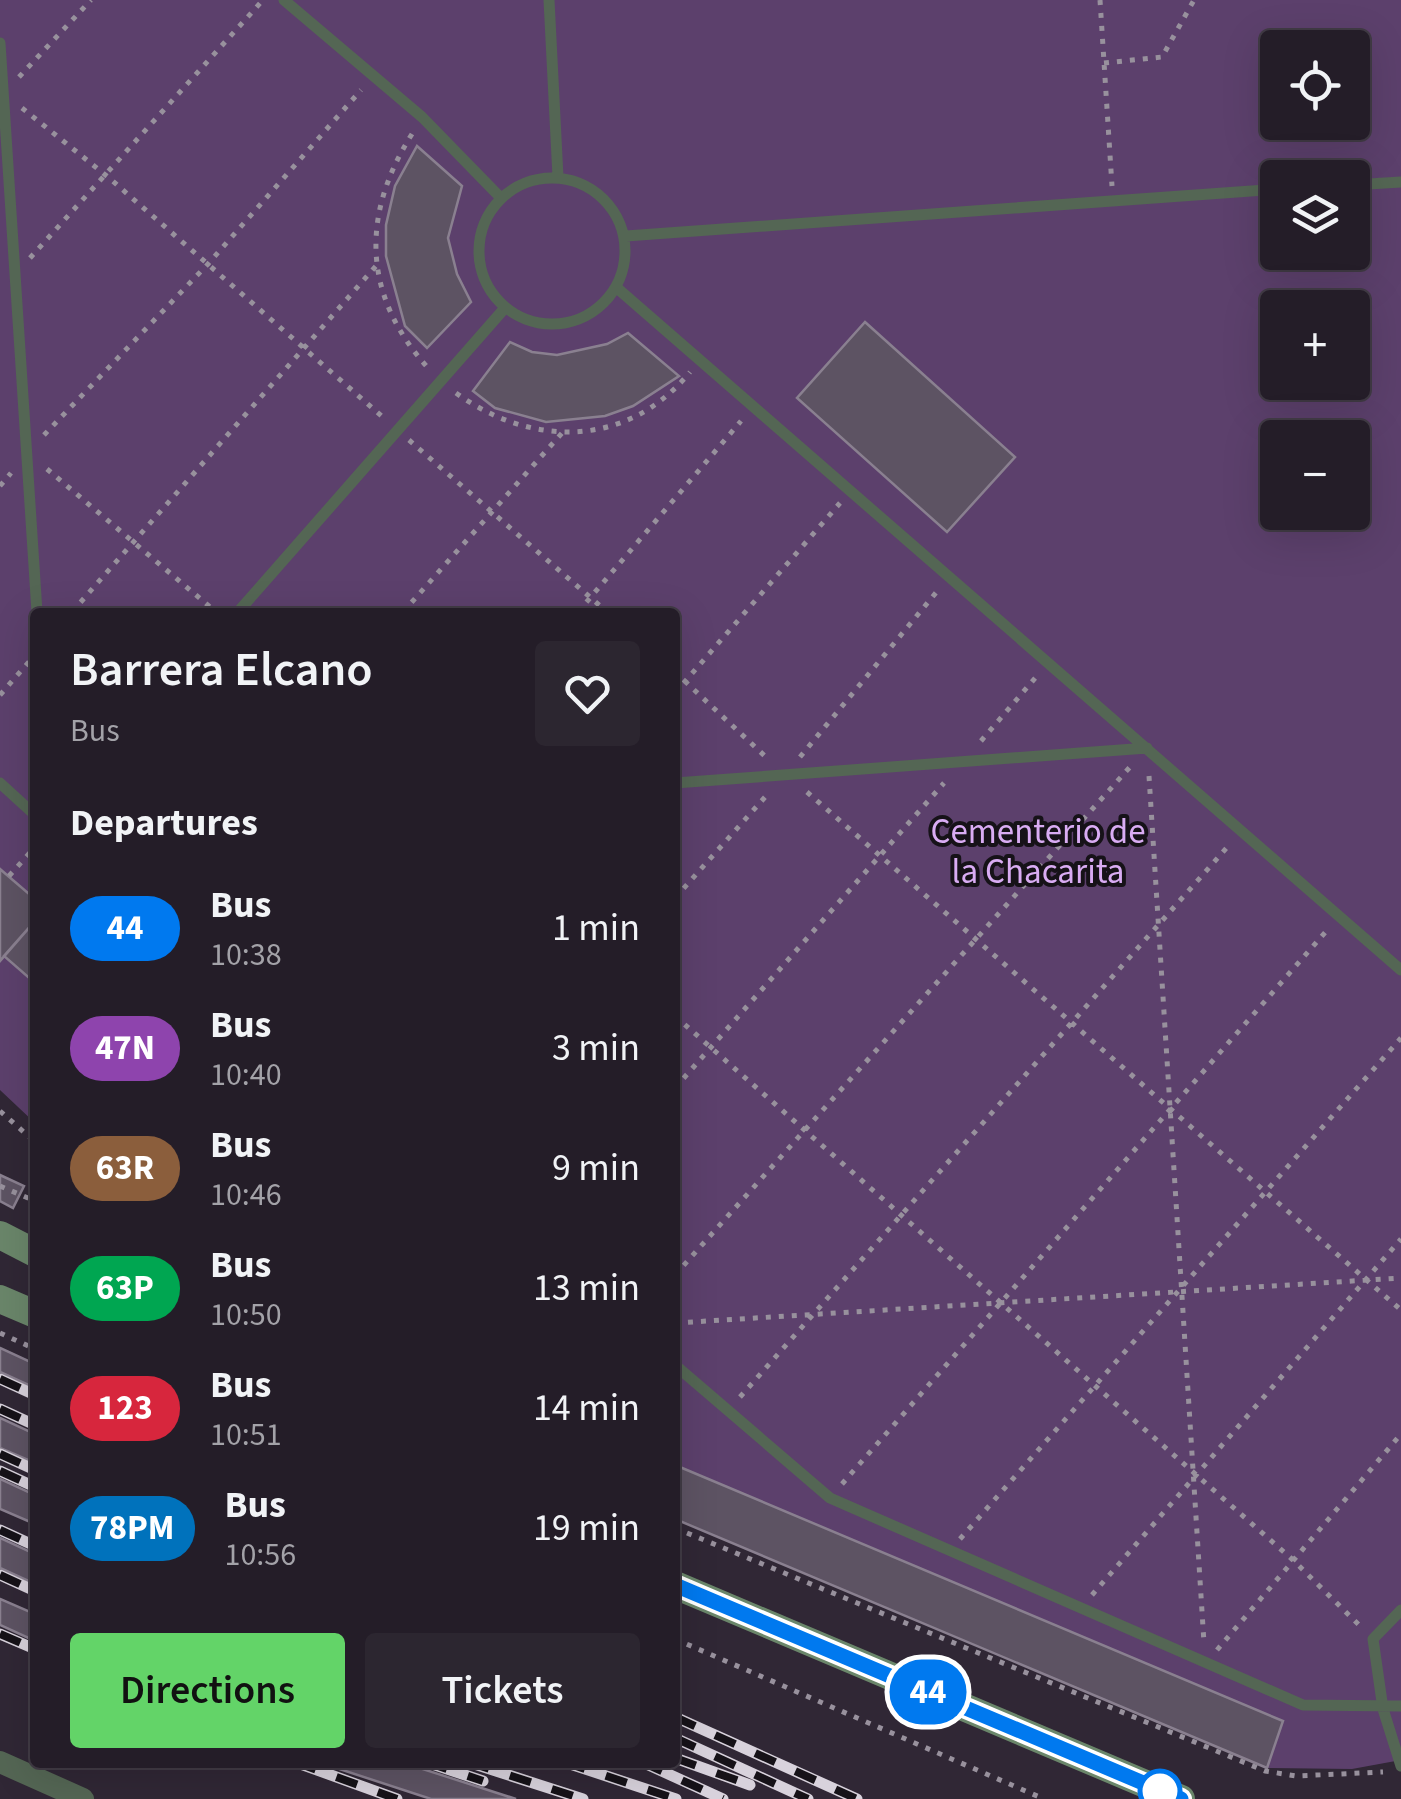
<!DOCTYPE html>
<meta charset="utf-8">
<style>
:root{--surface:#241d28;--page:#2c2630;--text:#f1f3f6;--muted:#a3a2a8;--line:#413b45;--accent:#63d468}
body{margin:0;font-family:"Source Sans 3",sans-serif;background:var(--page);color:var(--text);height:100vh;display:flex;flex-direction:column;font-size:38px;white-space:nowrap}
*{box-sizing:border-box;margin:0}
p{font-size:32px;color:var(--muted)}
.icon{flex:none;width:55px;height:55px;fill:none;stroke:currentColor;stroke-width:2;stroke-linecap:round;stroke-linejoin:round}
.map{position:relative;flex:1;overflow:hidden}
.side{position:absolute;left:30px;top:608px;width:650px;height:1160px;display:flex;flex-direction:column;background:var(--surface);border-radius:10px;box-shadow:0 10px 40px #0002,0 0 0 2px var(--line)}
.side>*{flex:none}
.badge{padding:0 20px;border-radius:32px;font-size:35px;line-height:65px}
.fabs{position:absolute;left:1260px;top:30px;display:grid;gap:20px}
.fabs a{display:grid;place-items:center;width:110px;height:110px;border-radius:10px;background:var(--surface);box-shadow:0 10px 40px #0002,0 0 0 2px var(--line);font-size:50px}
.map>.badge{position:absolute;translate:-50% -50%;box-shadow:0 0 0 5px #fff}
h2{padding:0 40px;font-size:38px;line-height:90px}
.round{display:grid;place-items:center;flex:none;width:105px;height:105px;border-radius:10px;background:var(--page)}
.head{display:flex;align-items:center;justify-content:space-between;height:170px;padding:0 40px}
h1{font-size:48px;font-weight:600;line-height:75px}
.primary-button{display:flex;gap:20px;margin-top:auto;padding:20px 40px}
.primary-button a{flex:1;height:115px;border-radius:10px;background:var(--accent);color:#111;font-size:40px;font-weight:600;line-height:115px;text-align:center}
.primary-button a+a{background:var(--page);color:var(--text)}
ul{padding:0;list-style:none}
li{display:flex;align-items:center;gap:30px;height:120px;padding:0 40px}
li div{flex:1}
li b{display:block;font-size:38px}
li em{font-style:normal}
li .badge{min-width:110px;font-weight:700;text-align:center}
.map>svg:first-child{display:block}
.green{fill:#5c406c;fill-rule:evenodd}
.building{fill:#5d5363;stroke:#8a8090;stroke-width:2.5}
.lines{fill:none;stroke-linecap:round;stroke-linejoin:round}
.path{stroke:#98919d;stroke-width:5;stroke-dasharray:5 8;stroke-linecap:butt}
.service{stroke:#546654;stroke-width:11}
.minor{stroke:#546654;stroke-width:22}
.secondary{stroke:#6a866a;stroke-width:28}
.rail-casing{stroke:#d8d2dc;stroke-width:11}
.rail{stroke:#161218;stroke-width:8;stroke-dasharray:22;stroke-linecap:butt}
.line-casing{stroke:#fff;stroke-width:22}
.line{stroke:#0079ef;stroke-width:15}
.stop-dot{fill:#fff;stroke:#0079ef;stroke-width:5}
.labels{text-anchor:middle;stroke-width:8;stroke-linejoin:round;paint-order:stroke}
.park-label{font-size:35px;fill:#d9acf3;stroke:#161218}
</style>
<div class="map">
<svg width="1401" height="1799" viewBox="0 0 1401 1799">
<rect width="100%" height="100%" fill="#302735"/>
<!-- green -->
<path class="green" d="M0,0H1401V1760L1352,1769L1267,1768L675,1519V612H35V1123L0,1090ZM1278,48H1352V122H1278ZM1278,178H1352V252H1278ZM1278,308H1352V382H1278ZM1278,438H1352V512H1278Z"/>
<!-- building -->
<path class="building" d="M417,146L462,186L448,238L457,274L471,302L427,348L405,326L386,256V225L395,186Z
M865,322L1015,457L947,532L797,398Z
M628,333L679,376L633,406L605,416L546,422L495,408L473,391L510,342L532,352L557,355L607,344Z
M0,869L35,899V921L0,961Z
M33,923L35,924V983L4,956Z
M0,1175L24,1186L13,1208L0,1201Z
M0,1348L35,1364V1388L0,1372Z
M0,1418L35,1434V1463L0,1448Z
M675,1465L1283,1721L1267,1768L675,1519Z
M0,1479L35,1495V1524L0,1509Z
M0,1538L35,1554V1584L0,1568Z
M0,1599L35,1614V1641L0,1625Z
M318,1762H401L516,1799H431Z"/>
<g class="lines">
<!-- path -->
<path class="path" d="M1100,0L1112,186
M1104,63L1162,57L1194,0
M19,77L91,0
M22,108L108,177L385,419
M412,134C360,216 363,297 429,369
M30,258L263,0
M456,393C532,448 628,448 690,372
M44,435L208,264L361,90
M409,440L607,612
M47,469L216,612
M0,486L11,473
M72,612L376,266
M403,612L562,433
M578,612L741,421
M675,672L768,759
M675,693L840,503
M0,695L35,655
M981,741L1036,677
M800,757L939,589
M1149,776L1204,1643
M807,792L1401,1310
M9,876L35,847
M675,898L766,796
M675,1016L1293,1560L1360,1626
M675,1088L944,783
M0,1111L35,1142
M0,1186L35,1201
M675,1275L1130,767
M675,1323L1401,1278
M0,1333L35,1349
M740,1397L1230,844
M842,1484L1329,928
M675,1528L1265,1771L1296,1776L1383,1772
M960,1539L1401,1038
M1092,1595L1401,1239
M675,1639L1044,1799
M1217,1650L1401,1434"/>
<!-- service -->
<path class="service" d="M284,0L422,117L500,197
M549,0L558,177
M0,43L37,612
M479 251a73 73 0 1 1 146 0a73 73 0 1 1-146 0Z
M1352,185L1401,182
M626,236L1278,189
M617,288L1401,970
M238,612L504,309
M0,783L35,815
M675,783L1147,748
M675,1365L830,1498L1303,1705L1401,1706
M1401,1610L1373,1639L1383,1709L1401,1766"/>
<!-- minor -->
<path class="minor" d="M0,1762L83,1799"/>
<!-- secondary -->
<path class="secondary" d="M0,1235L35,1253
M0,1299L35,1314
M675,1585L1181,1799"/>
<defs>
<path id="rail" d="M0,1379L35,1395
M0,1409L35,1425
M0,1454L35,1470
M0,1471L35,1487
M0,1530L35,1546
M0,1575L35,1591
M0,1634L35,1649
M675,1717L857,1799
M675,1738L808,1799
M675,1758L750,1785
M295,1762L397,1799
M426,1762L483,1781
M468,1762L583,1799
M564,1762L676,1799
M642,1762L723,1799"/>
</defs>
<!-- rail casing -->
<use href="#rail" class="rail-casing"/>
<!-- rail -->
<use href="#rail" class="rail"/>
</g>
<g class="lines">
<defs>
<path id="line" d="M675,1585L1181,1799"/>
</defs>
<!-- line casing -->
<use href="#line" class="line-casing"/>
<!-- line -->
<use href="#line" class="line"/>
</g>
<!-- markers -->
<circle class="stop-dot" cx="1160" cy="1791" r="20"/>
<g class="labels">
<!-- park labels -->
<g class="park-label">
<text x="1038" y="843">Cementerio de<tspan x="1038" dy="40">la Chacarita</tspan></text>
</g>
</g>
</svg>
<div class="fabs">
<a><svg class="icon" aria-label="locate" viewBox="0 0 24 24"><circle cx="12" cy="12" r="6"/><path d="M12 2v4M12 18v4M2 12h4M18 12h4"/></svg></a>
<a><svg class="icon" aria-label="layers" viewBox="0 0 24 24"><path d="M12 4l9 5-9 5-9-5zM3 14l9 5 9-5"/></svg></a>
<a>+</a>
<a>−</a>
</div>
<b class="badge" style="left:928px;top:1692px;background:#0079ef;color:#fff">44</b>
<section class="side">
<div class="head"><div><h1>Barrera Elcano</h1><p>Bus</p></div><a class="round"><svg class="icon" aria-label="heart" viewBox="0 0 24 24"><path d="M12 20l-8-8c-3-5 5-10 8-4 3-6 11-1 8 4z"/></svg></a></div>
<h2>Departures</h2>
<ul>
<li><span class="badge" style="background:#0079ef;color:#fff">44</span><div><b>Bus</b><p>10:38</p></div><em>1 min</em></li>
<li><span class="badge" style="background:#8e44ad;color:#fff">47N</span><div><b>Bus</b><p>10:40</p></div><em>3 min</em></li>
<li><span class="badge" style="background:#8b5e3c;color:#fff">63R</span><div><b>Bus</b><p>10:46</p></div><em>9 min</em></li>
<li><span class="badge" style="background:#00a651;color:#fff">63P</span><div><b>Bus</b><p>10:50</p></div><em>13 min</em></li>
<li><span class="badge" style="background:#d7263d;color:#fff">123</span><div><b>Bus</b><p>10:51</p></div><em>14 min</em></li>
<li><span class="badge" style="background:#0072bc;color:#fff">78PM</span><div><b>Bus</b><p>10:56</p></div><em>19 min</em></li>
</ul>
<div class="primary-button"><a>Directions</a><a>Tickets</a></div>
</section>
</div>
